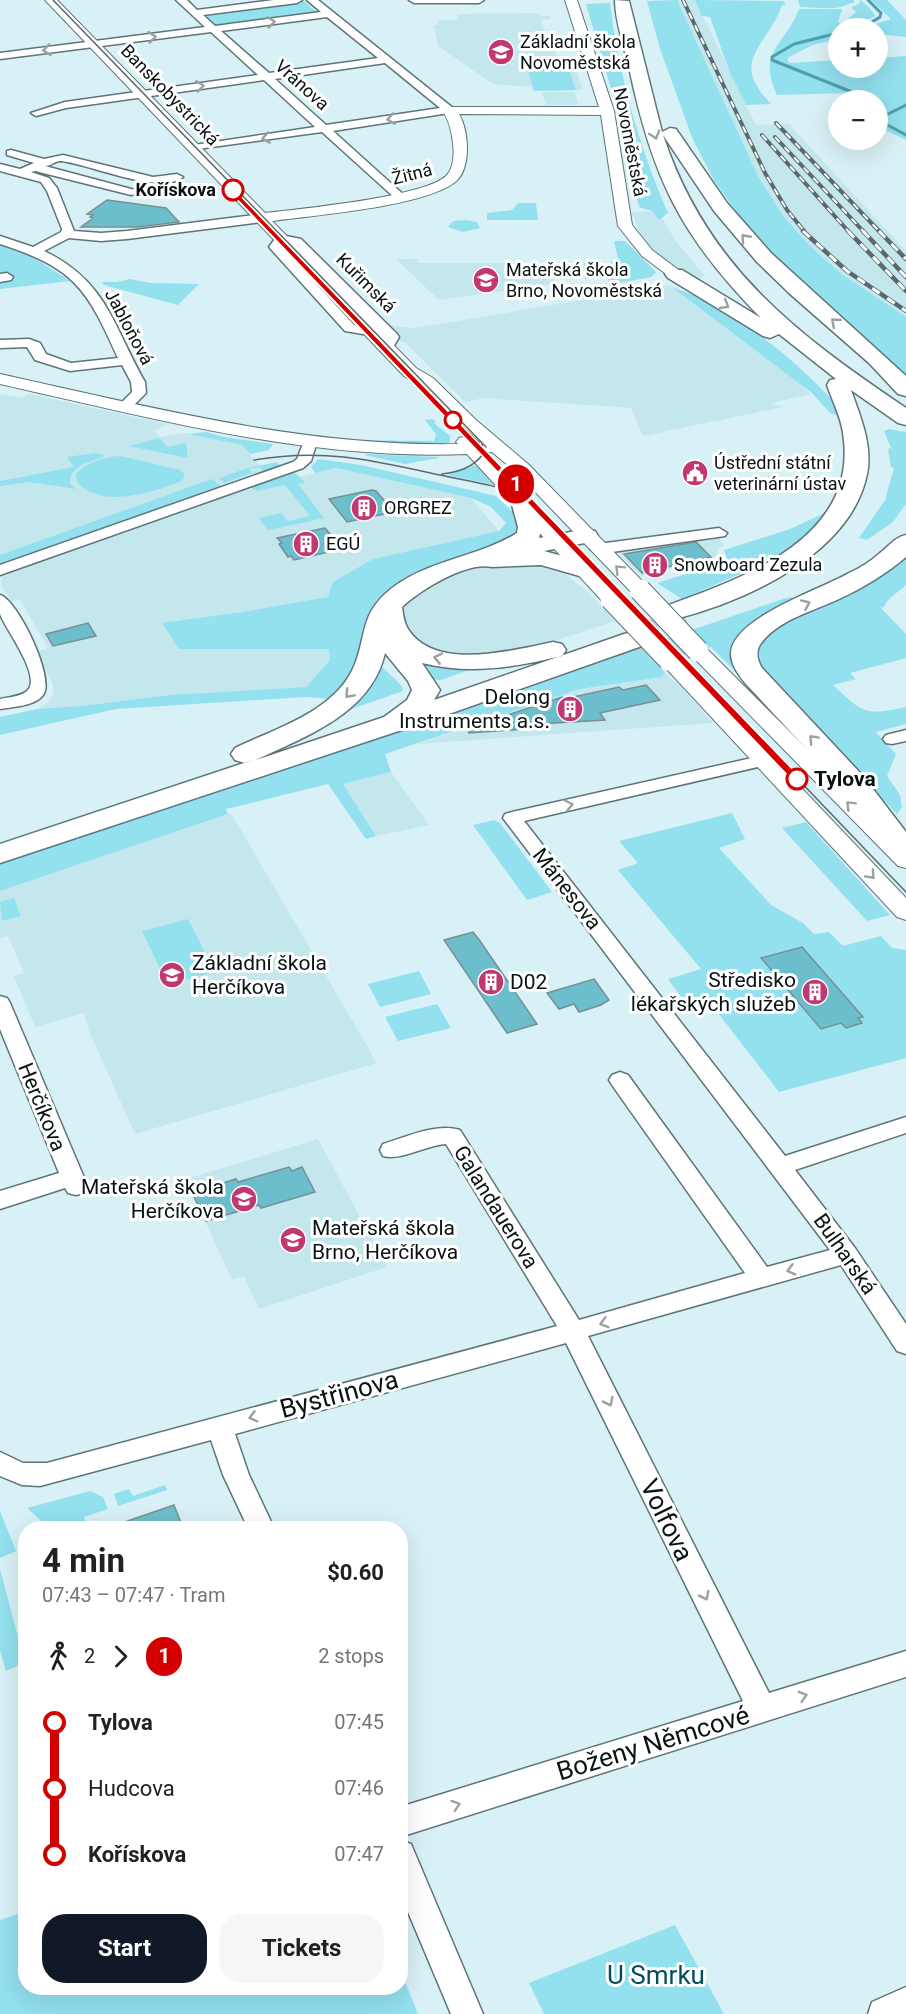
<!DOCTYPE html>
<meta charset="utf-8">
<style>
:root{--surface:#fff;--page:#f6f6f6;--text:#202124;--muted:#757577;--accent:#111827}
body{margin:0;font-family:Roboto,sans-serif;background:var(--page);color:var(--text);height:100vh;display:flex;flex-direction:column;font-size:22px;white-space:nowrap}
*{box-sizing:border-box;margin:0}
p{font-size:20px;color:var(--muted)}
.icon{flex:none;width:33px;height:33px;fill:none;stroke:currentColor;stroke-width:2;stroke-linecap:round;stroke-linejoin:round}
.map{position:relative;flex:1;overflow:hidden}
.side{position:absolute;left:18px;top:1521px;width:390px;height:474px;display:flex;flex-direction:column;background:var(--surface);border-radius:24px;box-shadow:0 6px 24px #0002}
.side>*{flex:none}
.badge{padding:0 12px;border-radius:20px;font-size:21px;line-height:39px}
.tools{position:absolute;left:828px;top:18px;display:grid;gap:12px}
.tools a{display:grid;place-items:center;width:60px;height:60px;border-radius:50%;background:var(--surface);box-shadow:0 6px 24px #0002;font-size:30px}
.map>.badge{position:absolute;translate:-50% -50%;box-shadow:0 0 0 3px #fff}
.legs{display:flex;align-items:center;gap:9px;height:66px;padding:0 24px;font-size:20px}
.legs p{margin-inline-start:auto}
.headline{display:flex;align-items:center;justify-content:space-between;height:102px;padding:0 24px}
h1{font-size:33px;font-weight:700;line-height:45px}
.action{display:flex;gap:12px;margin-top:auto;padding:12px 24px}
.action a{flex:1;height:69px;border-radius:24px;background:var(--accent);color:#fff;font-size:24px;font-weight:700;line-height:69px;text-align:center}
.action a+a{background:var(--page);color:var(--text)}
ul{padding:0 24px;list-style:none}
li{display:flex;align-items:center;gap:21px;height:66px;font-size:22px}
li i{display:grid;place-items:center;width:9px;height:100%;margin:0 8px;background:currentColor}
li i::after{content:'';width:15px;height:15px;margin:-8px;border:4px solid;border-radius:50%;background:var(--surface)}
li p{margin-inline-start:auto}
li:first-child i{background:linear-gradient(#0000 50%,currentColor 0)}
li:last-child i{background:linear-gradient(currentColor 50%,#0000 0)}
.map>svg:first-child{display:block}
.built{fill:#c4e7ee}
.green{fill:#93e0ef}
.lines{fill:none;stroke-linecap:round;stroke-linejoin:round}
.stream{stroke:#4ea0af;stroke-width:3}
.building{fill:#6dbecd;stroke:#788f94;stroke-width:1.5}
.trunk-tunnel{stroke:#b9d0d4;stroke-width:28;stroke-dasharray:28 14;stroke-linecap:butt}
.minor-casing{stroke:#5e7479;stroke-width:3}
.tertiary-casing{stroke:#5e7479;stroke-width:2}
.trunk-casing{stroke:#5e7479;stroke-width:3}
.minor{fill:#fff;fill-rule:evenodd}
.tertiary{fill:#fff;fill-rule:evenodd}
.trunk{fill:#fff;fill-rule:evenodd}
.tram{stroke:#5a696d;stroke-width:1.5}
.rail-far1-casing{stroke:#5a696d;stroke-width:4}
.rail-casing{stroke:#5a696d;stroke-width:4.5}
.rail-far1{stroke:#fff;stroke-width:2;stroke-dasharray:7;stroke-linecap:butt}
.rail{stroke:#fff;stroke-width:3;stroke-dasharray:9;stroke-linecap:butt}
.tertiary-bridge-casing{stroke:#5e7479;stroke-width:23;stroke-linecap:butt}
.tertiary-bridge{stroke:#fff;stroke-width:21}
.oneway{stroke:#9da0a1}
.line-1{fill:#d40000;stroke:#fff;stroke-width:1.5}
.stop-1-dot{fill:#fff;stroke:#d40000;stroke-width:3}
.labels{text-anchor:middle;stroke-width:6;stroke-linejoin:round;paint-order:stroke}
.far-poi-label{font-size:18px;fill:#091214;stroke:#fff;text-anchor:start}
.far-street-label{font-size:18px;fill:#091214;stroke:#fff}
.far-stop-label{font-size:18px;font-weight:bold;fill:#091214;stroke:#fff;text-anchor:end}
.poi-label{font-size:21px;fill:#091214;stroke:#fff;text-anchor:end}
.stop-label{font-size:21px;font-weight:bold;fill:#091214;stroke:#fff;text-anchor:start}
.street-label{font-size:21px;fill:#091214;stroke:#fff}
.near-street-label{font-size:26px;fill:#091214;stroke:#fff}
.near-park-label{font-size:26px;fill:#004e59;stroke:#fff}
</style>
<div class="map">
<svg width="906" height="2014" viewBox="0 0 906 2014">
<rect width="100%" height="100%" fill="#d8f1f6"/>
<!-- built -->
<path class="built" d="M676,0H695L756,125L789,124L906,251V317L843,275L810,246L784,217L758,176Z
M539,13L540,16H550L551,19L541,20L549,44L553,45L557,59H569L574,63L583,90L533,91L531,87L493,84L438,46L434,25H439L438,20H458L457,14Z
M575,92L578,105H546L542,92Z
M658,211L675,240L706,277L692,279L665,262L645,243L631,212Z
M396,259H418V263H520L521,276H554V284L439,300Z
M670,285L716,314L755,344L811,394L772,403L784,407L643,436L631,408L482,398L466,403L406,343L399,341L388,325L412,328L441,324Z
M0,394L22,398L29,394L167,424L155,431L160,437L186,433L242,445L265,472L223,487L220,485L0,563Z
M336,468L471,498L499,531L373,559L330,660L306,687L169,695L81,706L37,709L50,701L53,694V684L36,652L48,648L20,599L11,601L1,585L2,577L6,572L219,497Z
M719,537L724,546L719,548L715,557L641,576L615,549Z
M520,564L537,566L565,574L589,593L615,621L527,650L455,658L415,645L399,611L404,604L420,591L438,580L461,572L487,566Z
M665,673L683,689L713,723L418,744L580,689L662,677Z
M391,772L429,825L376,836L343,784Z
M231,813L377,1063L135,1134L89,1031L84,1013L35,1027L14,976L24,973L8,936L0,938V891Z
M318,1139L387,1267L259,1309L244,1276L232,1280L186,1179Z"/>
<!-- green -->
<path class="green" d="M303,0L318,13L218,28L201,13Z
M677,0L758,176L784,217L810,246L843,275L906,317V375L769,250L747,227L715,182L693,140L660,49L647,1Z
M695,0L784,1L785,5H782C767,48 728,59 771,104L746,105L730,73L710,17L702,16Z
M798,0H854V3C848,3 845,6 840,7C828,10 812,7 800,7Z
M860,0L870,8L875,16L856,25L859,27H847L850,17L856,12L851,7L859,4Z
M871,0H887L906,20V37L878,34V28H864L891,19Z
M610,3C619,76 639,146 668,213L659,220L652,211L639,207L617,109L586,4Z
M799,9H842L838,22L847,28H838V39L813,45L789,57L787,60L790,63L838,60V68H878V58L906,56V140L879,127L878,100H860L850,93L777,95C756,51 786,45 799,9Z
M567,64L576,90L534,91L526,64Z
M518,203H536L538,220H487V213L512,210Z
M466,220L477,222L480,228L463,232L448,227L453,221Z
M614,241H625L656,272L651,277L609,285L607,263L619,262Z
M0,243L30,255L70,281L0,289Z
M584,263H606L607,279H585Z
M130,279L151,283L199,284L178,305L104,285L102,282H118Z
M672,287C683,292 696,295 706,301C757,328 812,374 849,419L830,413L812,393Z
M433,419L436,422L434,423L450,436V442L440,445L354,440L434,441L436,434L425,420Z
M889,429L906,432V504L893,522L867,540L859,538L885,500L894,468L891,467L888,449L891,448L884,431Z
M206,432L224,437L273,444L269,450L250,454L242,445L189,434Z
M160,438L167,447L186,443L188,458L129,446Z
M96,453L105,456L81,465L71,474L70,483L76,489L29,482L0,486V481L74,467L67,457Z
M367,454L438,457L439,458L405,464L364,455Z
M120,456L180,470L185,474L182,481C153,492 102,510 77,482L76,474C86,462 105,457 120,456Z
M318,459L361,465L496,496L513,512L517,527L515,536L520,537C484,549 390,573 372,607C362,626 363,650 355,670C351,680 339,690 332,699L305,697L116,709L0,735V717L37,709L81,706L169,695L306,687L330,660L329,649H179L162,623L243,612L328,597L333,582L373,559L499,531L506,523L491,507L471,498L336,468L315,473L311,467Z
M277,462L282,468L185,500L0,566V555L212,479L223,487L264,472L260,467L249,469L252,473L224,483L219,478L248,468Z
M479,464L494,485L447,475Z
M294,472L305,482L298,484L324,518L268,530L259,518L281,513L288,521L310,516L285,485L257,491L250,487Z
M840,506L828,525L763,564L682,599L657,583L728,561L724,550L790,529Z
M906,551V585L888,600L883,608L879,606L906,634V658L850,673L856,679L833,685C863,713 865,716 906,707V724L876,732L896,754L887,776L900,795L902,807L897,814L757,669V644L774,627Z
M789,597L796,598L743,638L760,696L711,647L656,663L665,673L662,677L580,689L385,754L391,772L343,784L376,836L366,839L328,784L226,809L228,814L0,891V863Z
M404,649L475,668L441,680L430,679Z
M380,665L402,686L403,691L340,713Z
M732,813L745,839L719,848L771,905L803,923L814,934L829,932L843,946L881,936L892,948L906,950V1058L779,1092L711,1004L690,1009L668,979L701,969L618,870L638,863L619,841Z
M494,820L500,823L552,892L527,900L473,825Z
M806,822L890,915L867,921L782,828Z
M14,898L21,916L2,921L0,902Z
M188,919L215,972L168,985L142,931Z
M419,971L431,994L380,1007L368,984Z
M437,1004L451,1028L398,1041L385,1017Z
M165,1485L167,1490L118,1506L114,1494L129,1489L133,1496Z
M90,1491L103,1497L108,1509L84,1517L88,1528H49L27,1508Z
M0,1511L16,1551L0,1558Z
M0,1569L25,1663L6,1671L0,1651Z
M23,1912L26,1925V1988H400L401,1982L406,1984L418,2014H0V1920Z
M675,1925L724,2014H544L529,1983Z"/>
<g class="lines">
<!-- stream -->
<path class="stream" d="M855,28L867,25L880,17L881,13L868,0
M838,33L794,44L772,57V60L852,92L865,100
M878,119L906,105
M878,120L906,135"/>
</g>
<!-- building -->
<path class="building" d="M107,200L166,208L179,222L137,227H81L93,218L90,217L93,215L87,214Z
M372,490L376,491L394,512L347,522L329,499Z
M325,528L335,540L330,541L337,550L294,560L291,556L288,557L279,544L282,543L277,538Z
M696,542L711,557L642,573L624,554Z
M88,623L96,636L53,646L46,634Z
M646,685L660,700L600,713L605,720L521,725L524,729L469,733L468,728L562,697L564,699L619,687L623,690Z
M473,932L480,941L537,1024L507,1033L444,940Z
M802,947L863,1017L858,1018L862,1023L846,1028L841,1023L821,1029L761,958Z
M594,979L609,1000L601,1005L579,1012L574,1004L559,1009L547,993Z
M289,1167L292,1171L302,1167L315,1192L261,1208L259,1205L206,1221L192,1193L236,1179L238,1182Z
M174,1505L183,1528H113V1526Z"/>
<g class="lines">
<!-- trunk-tunnel -->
<path class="trunk-tunnel" d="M633,640L687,622"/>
<defs>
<path id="minor" d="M176,0H187L197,10L274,0H302L297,3L203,15L215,26L321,12L307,0H318L453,108V112L449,113L333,131L404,195V199H396L322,132L190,150V146L194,145L315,127L264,80L66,108L36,116L31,113L65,102L258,75L211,32L0,59V53L205,27ZM327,17L378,58L269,73L221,31ZM385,63L440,108L326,125L275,79Z
M409,0H484L479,3H414Z
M11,150L44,159L63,155L153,177L177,174L183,177C161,196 90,164 61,161C54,161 52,166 45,166L135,190V194L131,195L35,171L31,172L49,178L57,188L74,231L101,233L127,231L262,214L268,218L262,222L127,239L101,241L69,238L44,251C107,281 113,326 145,382L146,393L130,409L125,410L118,406L132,392L131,382L122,365L70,371L35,360L27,347L0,348V340L29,339L40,343L46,354L71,363L118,358C87,289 75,268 0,244V236L33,247L61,232L62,229L47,191L41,182L0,171V164L20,169L34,163L7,155V151Z
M281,235L301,239L397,334L399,337L391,351H381L379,348L385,338L293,245L284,243L282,247L354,325L374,328L376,331L369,335L345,331L269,247L277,236Z
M7,273L13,277L11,280L0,282V274Z
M310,438L317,442L311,461L303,468L0,575V565L293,462L297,459L305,439Z
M719,528L727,533L725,536L598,554L590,549L598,544Z
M0,595C17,599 56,679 43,695C35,706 13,707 0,709V699C8,697 20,697 27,691C43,677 5,629 0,614C0,609 0,601 0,595Z
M906,730V741L892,744L886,743L883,739L886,735Z
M765,755L771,756L774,760L771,764L524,821L785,1156L906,1117V1133L795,1170L855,1248L906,1324V1354L897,1351L841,1265L588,1336L769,1693L906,1651V1677L400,1837V1807L743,1701L566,1343L235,1434L249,1475L274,1528H248L223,1475L211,1440L40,1486L22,1485L0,1476V1452L23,1463H47L557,1326L446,1144C426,1145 402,1161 383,1156L380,1150L383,1144C407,1137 435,1123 460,1130L579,1320L745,1273L612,1085L609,1080L612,1075L620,1072L628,1075L767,1267L830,1250L503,818L505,814L512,812Z
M0,996L7,998L10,1003L88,1187L84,1193L76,1195L68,1193L65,1188L0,1209V1191L59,1173L0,1029Z
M400,1840L411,1844L483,2014H451L400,1893Z
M906,1987V2014H868L872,2002Z"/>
<path id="tertiary" d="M45,0H57L265,213C300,209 424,197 446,176C460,163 452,123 442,110L444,107H599L565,0H577L614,111L632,225L652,250L680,271L683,274L680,277H670L642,256L618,226L601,115L459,114C469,131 472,170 454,183C420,207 316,215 272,221L416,368L433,378L476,420L528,464L647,586L650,590L647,594H633L516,472L492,452L485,453L618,595L621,599L618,603H604L467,454C309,461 152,418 0,384V374C150,407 303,447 458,444L456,442L459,438C466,436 470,437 476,443H481L421,386L404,376Z
M698,645L705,647L906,848V868L898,866L691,655L688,651L691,647Z
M669,654L676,656L906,898V920L897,917L662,664L659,660L662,656Z"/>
<path id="trunk" d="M615,0L629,1L662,132L670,128L676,129L727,203L771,253L906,376V396L898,394L869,363L789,293L757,262L714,211L663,135C706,266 796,334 906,408V425L898,423L851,390C860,416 873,445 867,474C851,554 746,601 675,619L666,616L662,611L666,606C744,578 860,538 843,433C841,417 832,400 827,385L830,380L836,379L779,334L770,338L763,336L668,278L665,274L668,270H682L761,318C681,237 652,178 629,67C624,46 615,21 615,0Z
M524,498L532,500C540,511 543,525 539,538L586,529L595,531L598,536L595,541L544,551L592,564L596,569L592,574L583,577L541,565L492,567C467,561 420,590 402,607C403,614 404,623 408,629C435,672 514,650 553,642L562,644L566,650L562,656C515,667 470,675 422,663L440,690L434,700L624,634L633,632L642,634L646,640L642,646L432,720L0,863V844L253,760L245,763L235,760L231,754L235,748C276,728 337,711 355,664C366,636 361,616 385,594C422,560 475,559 517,533L518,527L512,505L516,500ZM385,653L408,681L412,690L407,700L384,717L256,760C306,736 371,714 385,653Z
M906,535V557C886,574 863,588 839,599C814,611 780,619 762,642C755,650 757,660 762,668L863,776L906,832V861L895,859L843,788L745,683C739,675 731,665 731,654C731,618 822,589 849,573C860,568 871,561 880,553C889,546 895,537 906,535Z"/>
</defs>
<!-- minor casing -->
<use href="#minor" class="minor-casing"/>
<!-- tertiary casing -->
<use href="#tertiary" class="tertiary-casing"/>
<!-- trunk casing -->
<use href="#trunk" class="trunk-casing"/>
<!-- minor -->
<use href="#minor" class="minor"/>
<!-- tertiary -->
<use href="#tertiary" class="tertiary"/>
<!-- trunk -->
<use href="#trunk" class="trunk"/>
<!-- tram -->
<path class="tram" d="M53,0L486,447
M481,448L906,892
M254,460C324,448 372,460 440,475C468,481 497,485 524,496
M442,474C458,472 473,468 483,454L482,444"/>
<defs>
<path id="rail-far1" d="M683,0L765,173L787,210L805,232
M776,123L880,232
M762,135L849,232
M775,137L864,232"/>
<path id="rail" d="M803,231L847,271L906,311
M848,231L906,291
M863,231L906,277
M879,231L906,259"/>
</defs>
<!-- rail-far1 casing -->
<use href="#rail-far1" class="rail-far1-casing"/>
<!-- rail casing -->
<use href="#rail" class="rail-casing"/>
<!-- rail-far1 -->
<use href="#rail-far1" class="rail-far1"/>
<!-- rail -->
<use href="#rail" class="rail"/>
<defs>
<path id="tertiary-bridge" d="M640,590L698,651
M611,599L669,660"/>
</defs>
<!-- tertiary-bridge casing -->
<use href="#tertiary-bridge" class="tertiary-bridge-casing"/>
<!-- tertiary-bridge -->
<use href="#tertiary-bridge" class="tertiary-bridge"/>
</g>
<!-- one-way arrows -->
<defs><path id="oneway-chevron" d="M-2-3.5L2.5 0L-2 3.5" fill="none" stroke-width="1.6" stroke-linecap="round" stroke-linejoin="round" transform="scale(1.5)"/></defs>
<g class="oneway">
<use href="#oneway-chevron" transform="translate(271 22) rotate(-7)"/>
<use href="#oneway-chevron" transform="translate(152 37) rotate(-7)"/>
<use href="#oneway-chevron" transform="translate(47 50) rotate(173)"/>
<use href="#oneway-chevron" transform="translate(200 86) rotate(-8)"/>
<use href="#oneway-chevron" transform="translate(391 119) rotate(172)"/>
<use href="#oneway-chevron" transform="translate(655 135) rotate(73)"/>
<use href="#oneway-chevron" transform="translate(266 138) rotate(172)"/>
<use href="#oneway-chevron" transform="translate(745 238) rotate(-132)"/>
<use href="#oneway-chevron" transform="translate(725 305) rotate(31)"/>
<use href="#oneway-chevron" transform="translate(835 322) rotate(-139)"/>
<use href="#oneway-chevron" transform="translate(619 569) rotate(-135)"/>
<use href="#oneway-chevron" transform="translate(806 604) rotate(-24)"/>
<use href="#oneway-chevron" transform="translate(438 658) rotate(-167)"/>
<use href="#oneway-chevron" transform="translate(349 694) rotate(133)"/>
<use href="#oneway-chevron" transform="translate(813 739) rotate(-133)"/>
<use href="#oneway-chevron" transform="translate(569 805) rotate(-12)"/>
<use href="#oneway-chevron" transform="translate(850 805) rotate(-135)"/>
<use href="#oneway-chevron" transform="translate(871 875) rotate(47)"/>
<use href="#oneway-chevron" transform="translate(791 1270) rotate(165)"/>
<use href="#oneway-chevron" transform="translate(604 1323) rotate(164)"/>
<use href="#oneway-chevron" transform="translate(609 1402) rotate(64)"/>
<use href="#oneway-chevron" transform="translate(253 1417) rotate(165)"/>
<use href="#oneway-chevron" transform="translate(705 1596) rotate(64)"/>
<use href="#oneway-chevron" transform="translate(803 1696) rotate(-17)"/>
<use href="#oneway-chevron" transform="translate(456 1805) rotate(-18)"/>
</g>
<!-- line-1 -->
<path class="line-1" d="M233,188L800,777V781H793L230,192Z"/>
<!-- icons -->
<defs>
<symbol id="school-disc" viewBox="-11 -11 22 22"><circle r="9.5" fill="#c13770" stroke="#fff"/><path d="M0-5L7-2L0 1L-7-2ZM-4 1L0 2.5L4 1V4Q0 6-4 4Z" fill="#fff"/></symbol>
<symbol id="civic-disc" viewBox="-11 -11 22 22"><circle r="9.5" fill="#c13770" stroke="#fff"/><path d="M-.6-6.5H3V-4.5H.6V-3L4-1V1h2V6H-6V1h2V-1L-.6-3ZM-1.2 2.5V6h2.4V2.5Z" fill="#fff"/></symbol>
<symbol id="building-disc" viewBox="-11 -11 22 22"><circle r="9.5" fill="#c13770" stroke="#fff"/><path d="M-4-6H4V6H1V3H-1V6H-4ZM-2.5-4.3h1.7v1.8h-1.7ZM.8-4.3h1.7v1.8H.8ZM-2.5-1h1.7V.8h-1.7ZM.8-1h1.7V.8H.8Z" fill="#fff"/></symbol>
</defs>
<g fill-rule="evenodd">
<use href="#school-disc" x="486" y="37" width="30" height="30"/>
<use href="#school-disc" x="471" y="265" width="30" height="30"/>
<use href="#civic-disc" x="680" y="458" width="30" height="30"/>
<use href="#building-disc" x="349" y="493" width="30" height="30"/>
<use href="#building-disc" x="291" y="529" width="30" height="30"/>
<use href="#building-disc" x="640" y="550" width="30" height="30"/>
<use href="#building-disc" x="555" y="694" width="30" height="30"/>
<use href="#school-disc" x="157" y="960" width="30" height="30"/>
<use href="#building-disc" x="476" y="967" width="30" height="30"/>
<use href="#building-disc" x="800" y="977" width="30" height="30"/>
<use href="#school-disc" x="229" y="1184" width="30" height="30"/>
<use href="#school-disc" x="278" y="1225" width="30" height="30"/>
</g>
<!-- markers -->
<g class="stop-1-dot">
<circle cx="233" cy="190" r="10"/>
<circle cx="453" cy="420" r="8"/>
<circle cx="797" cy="779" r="10"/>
</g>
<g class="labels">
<!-- far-poi labels -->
<g class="far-poi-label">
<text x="520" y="48">Základní škola<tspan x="520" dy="21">Novoměstská</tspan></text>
<text x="506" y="276">Mateřská škola<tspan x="506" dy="21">Brno, Novoměstská</tspan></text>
<text x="714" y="469">Ústřední státní<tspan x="714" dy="21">veterinární ústav</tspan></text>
<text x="384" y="514">ORGREZ</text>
<text x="326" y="550">EGÚ</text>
<text x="674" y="571">Snowboard Zezula</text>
</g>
<!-- far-street labels -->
<g class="far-street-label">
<text transform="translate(302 85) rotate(42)" y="6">Vránova</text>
<text transform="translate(170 95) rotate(46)" y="6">Banskobystrická</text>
<text transform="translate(630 142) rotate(79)" y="6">Novoměstská</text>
<text transform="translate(412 174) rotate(-14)" y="6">Žitná</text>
<text transform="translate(366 283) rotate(45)" y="6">Kuřimská</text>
<text transform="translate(129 327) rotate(62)" y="6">Jabloňová</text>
</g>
<!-- far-stop labels -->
<g class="far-stop-label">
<text x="216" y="196">Kořískova</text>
</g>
<!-- poi labels -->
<g class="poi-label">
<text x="550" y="704">Delong<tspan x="550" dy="24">Instruments a.s.</tspan></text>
<text x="192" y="970" text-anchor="start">Základní škola<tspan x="192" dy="24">Herčíkova</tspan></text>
<text x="796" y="987">Středisko<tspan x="796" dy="24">lékařských služeb</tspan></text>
<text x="510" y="989" text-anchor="start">D02</text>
<text x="224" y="1194">Mateřská škola<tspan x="224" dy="24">Herčíkova</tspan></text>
<text x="312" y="1235" text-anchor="start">Mateřská škola<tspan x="312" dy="24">Brno, Herčíkova</tspan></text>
</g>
<!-- stop labels -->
<g class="stop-label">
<text x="814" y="786">Tylova</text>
</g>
<!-- street labels -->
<g class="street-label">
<text transform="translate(567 889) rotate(52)" y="7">Mánesova</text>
<text transform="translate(42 1107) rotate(68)" y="7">Herčíkova</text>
<text transform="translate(496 1207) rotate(58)" y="7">Galandauerova</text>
<text transform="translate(845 1254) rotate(55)" y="7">Bulharská</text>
</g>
<!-- near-street labels -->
<g class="near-street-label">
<text transform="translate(339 1394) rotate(-15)" y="9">Bystřinova</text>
<text transform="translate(667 1520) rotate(64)" y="9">Volfova</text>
<text transform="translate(653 1743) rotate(-17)" y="9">Boženy Němcové</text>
</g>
<!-- near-park labels -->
<g class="near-park-label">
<text x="656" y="1984">U Smrku</text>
</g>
</g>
</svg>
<div class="tools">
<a>+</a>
<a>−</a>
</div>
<b class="badge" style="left:516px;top:484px;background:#d40000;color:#fff">1</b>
<section class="side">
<div class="headline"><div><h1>4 min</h1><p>07:43 – 07:47 · Tram</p></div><b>$0.60</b></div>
<div class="legs"><svg class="icon" aria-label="walk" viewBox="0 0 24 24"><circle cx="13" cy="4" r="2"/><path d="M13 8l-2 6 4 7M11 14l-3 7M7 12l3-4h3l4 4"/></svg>2<svg class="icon" aria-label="forward" viewBox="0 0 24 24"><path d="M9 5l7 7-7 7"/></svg><b class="badge" style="background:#d40000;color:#fff">1</b><p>2 stops</p></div>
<ul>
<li><i style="color:#d40000"></i><b>Tylova</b><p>07:45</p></li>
<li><i style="color:#d40000"></i><span>Hudcova</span><p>07:46</p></li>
<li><i style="color:#d40000"></i><b>Kořískova</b><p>07:47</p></li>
</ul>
<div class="action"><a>Start</a><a>Tickets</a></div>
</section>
</div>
